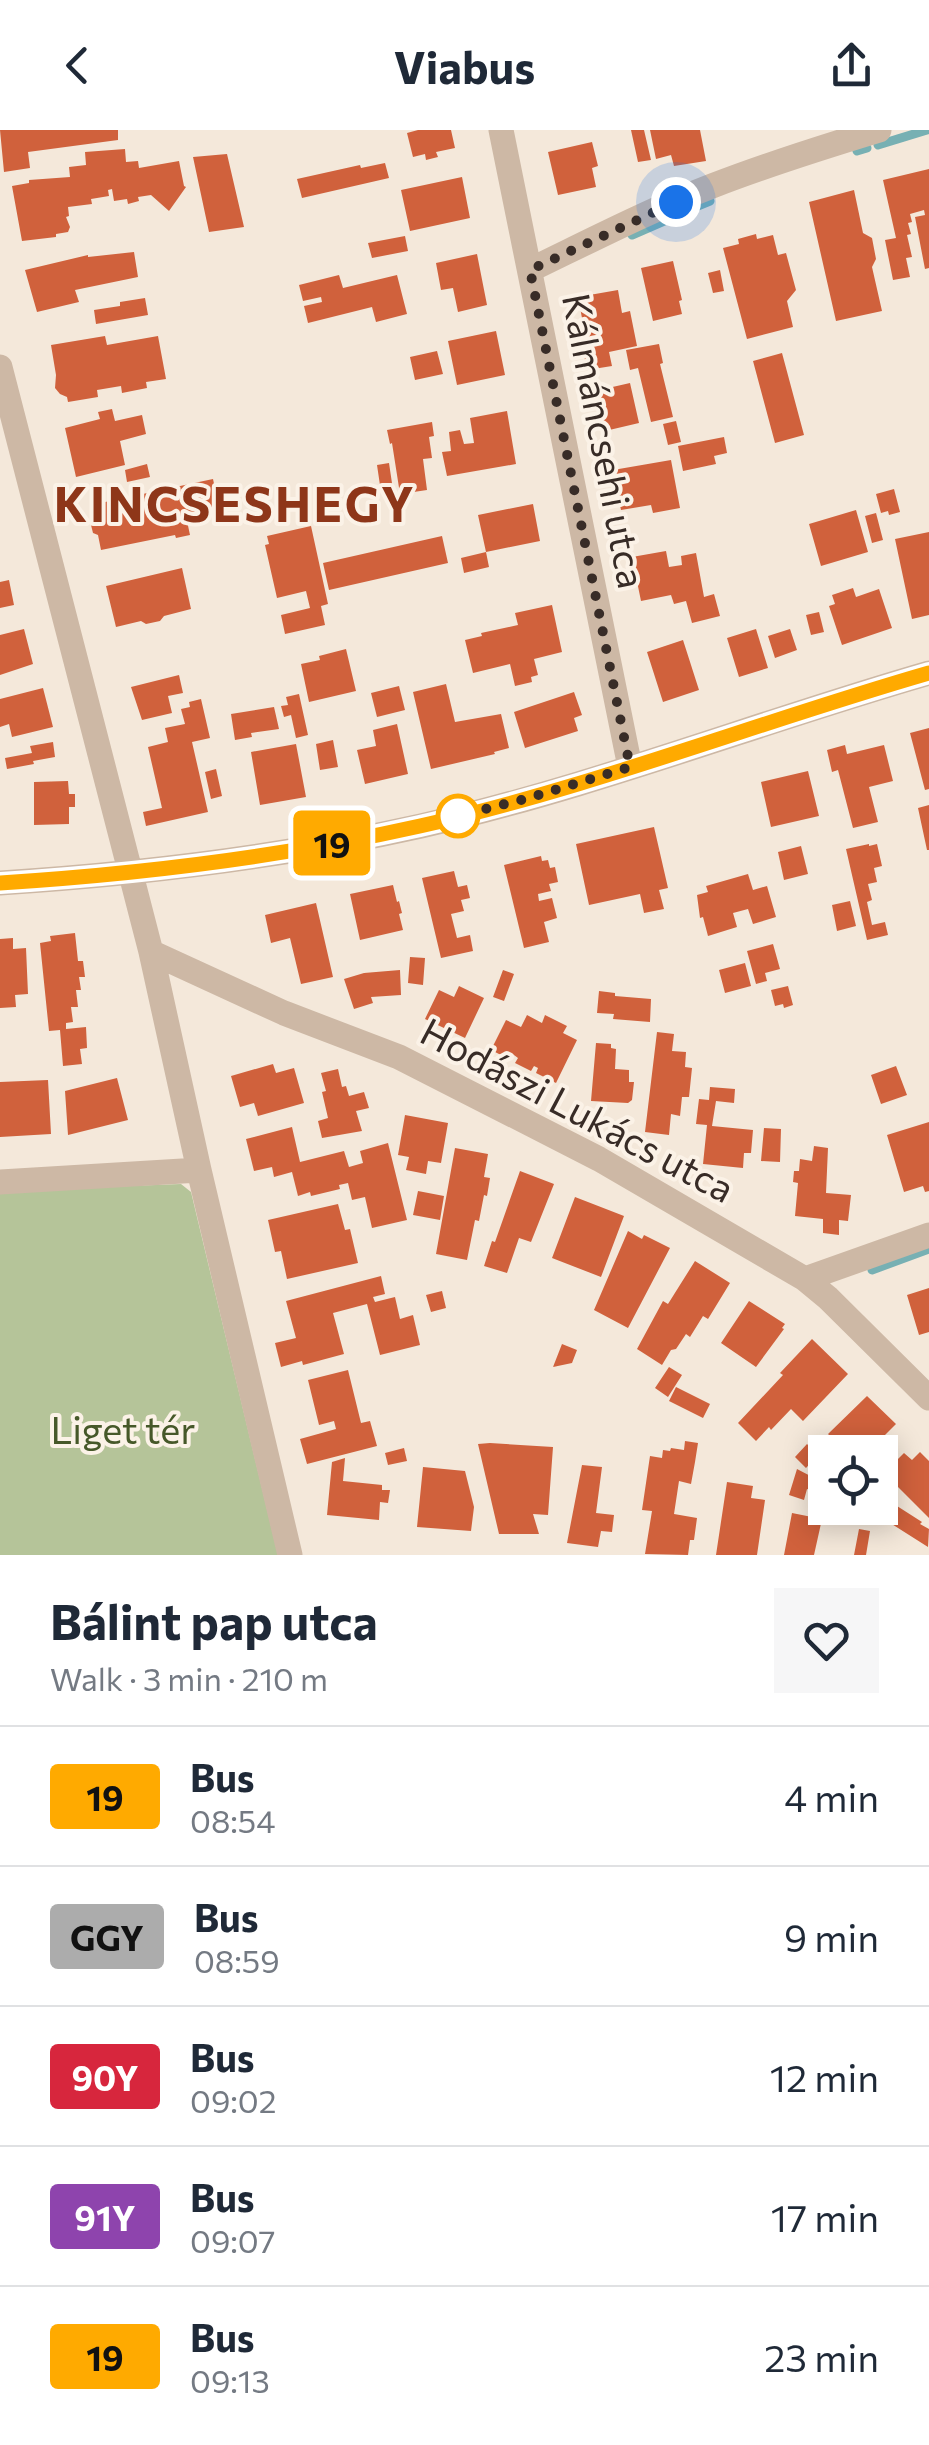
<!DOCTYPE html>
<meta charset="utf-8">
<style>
:root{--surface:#fff;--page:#f6f6f7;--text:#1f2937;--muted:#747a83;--line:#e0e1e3}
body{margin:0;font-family:Commissioner,sans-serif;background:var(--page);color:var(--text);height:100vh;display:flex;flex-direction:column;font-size:38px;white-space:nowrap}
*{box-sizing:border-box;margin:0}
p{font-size:32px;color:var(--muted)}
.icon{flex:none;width:55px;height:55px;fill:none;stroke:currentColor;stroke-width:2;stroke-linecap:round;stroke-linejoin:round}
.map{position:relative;height:1425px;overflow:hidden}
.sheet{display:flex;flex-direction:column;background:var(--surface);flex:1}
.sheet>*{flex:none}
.badge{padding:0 20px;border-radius:8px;font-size:35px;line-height:65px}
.buttons{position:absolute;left:808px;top:1305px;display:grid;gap:20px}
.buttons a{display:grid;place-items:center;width:90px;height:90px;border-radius:0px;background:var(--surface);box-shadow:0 5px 25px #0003;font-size:50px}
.you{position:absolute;width:50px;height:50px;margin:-25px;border:8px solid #fff;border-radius:50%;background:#1a73e8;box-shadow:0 0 0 15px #1a73e833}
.map>.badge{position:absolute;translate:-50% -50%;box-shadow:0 0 0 5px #fff}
.round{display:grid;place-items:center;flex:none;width:105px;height:105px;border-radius:0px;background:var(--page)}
.summary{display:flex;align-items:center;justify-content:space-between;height:170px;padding:0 50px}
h1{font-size:48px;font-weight:700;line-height:75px}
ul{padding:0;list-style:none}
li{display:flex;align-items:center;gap:30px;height:140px;padding:0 50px;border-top:2px solid var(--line)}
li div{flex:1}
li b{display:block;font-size:38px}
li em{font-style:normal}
li .badge{min-width:110px;font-weight:700;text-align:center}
header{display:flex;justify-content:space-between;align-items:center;height:130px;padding:0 50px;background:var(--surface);font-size:45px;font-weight:700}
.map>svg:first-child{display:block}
.green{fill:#b5c499}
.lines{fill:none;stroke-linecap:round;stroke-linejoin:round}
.stream{stroke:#77b0b3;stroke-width:9}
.building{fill:#d0613c}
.street{stroke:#cdb8a5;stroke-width:25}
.line-casing{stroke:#fff;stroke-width:22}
.line{stroke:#fa0;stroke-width:15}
.walk{stroke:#382c27;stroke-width:10;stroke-dasharray:0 18}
.stop-dot{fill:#fff;stroke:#fa0;stroke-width:5}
.labels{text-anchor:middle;stroke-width:8;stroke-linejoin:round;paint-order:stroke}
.street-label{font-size:38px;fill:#382c27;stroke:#fbf2e7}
.park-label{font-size:38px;fill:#465829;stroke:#fbf2e7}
.district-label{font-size:48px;font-weight:bold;letter-spacing:2.5px;fill:#8e3619;stroke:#fbf2e7}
</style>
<header><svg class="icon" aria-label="back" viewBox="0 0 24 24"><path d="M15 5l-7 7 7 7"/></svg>Viabus<svg class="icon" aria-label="share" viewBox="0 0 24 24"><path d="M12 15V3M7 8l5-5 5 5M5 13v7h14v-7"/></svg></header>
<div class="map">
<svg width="929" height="1425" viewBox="0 0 929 1425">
<rect width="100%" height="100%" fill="#f4e8da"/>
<!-- green -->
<path class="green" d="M181,1054L191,1062L278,1425H0V1061Z"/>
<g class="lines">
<!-- stream -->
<path class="stream" d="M878,15L927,0
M857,21L867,18
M688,80L710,71
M632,105L671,88
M872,1140L929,1119"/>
</g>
<!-- building -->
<path class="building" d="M0,0H118V10L28,22L30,38L4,42Z
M418,0H451L455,18L436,22L438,27L426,30L425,24L413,27L407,3Z
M631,0H644L651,30L638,32Z
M650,0H700L706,31L674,36L671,25L656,29Z
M592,12L598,36L592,38L596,57L558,65L548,22Z
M125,19L126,32L138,31L139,38L179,31L184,56L186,57L169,81L151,65L138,67L139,71L128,74L127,69L114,71L112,59L108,60L109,66L91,69L92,74L68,77L69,86L66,87L70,97L68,102L56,104V107L22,111L12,56L29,53V50L70,47L69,37L86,35L85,22Z
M227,24L244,97L209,102L193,27Z
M385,33L389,48L302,68L297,49L360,35L361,38Z
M929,39V138L925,139L915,87L925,85L924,80L910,84L912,92L908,93L911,104L907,105L912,127L906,128L910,147L893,150L885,110L896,108L883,50Z
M462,47L470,88L410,101L401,60Z
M854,60L863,103L872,108L876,129L872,137L882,181L836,191L809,72Z
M756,104L757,109L773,105L778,125L786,123L796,160L787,171L793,197L747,209L723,118L739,114L738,109Z
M405,106L408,121L372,128L368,113Z
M134,122L138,147L75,160L79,172L37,182L25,140L88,125V127Z
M477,124L487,175L458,182L453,158L441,160L436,133Z
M673,131L682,170L679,171L682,184L653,191L641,138Z
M720,140L724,161L713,163L708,143Z
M339,145L343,158L397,145L407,184L376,192L372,177L308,193L304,176L322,172L321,167L303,171L299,155Z
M618,160L622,183L630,181L637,216L609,222L612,236L587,240L584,226L589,225L578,167Z
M145,168L148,185L96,194L94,180L120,176V172Z
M496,201L505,245L457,255L448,211Z
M105,206L107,215L158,206L166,249L146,252L147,258L122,263L121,256L97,260L98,267L68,272L67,267L60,264L55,258L56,245L51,215Z
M659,214L663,233L660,234L673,287L651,292L638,238L630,240L626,220Z
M437,221L443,244L415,250L410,227Z
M782,223L804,305L775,313L753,231Z
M630,253L639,293L605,301L595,261Z
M112,279L115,291L142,285L146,304L120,311L125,335L76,347L65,298L100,289L98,282Z
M507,281L516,334L447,346L442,322L451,321L449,302L460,300L464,314L474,313L470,288Z
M676,291L681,312L668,315L663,294Z
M432,292L434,306L429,307L432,328L423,329L427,360L400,364L392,313L390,314L387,300Z
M724,307L727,323L714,326L716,334L683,341L678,316Z
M671,330L680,378L653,383L651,375L621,380L613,340Z
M389,333L393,360L381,362L377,335Z
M147,334L150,347L127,352L125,340Z
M213,349L219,377L193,382L194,390L187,391L190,405L176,408L175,405L101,420L98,405L93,403L91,395L95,390L91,375Z
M894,359L900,382L889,385L888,381L881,383L876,364Z
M533,374L540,411L486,422L478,385Z
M856,380L868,422L821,436L809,394Z
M876,383L883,410L872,413L865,386Z
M311,396L328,474L321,476L325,495L285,504L281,485L310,478L306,461L277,468L265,415L269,414L267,406Z
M929,402V485L912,489L895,409Z
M442,406L448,433L329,460L323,433Z
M666,421L669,437L682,435L681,426L696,423L704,467L714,464L720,486L692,493L686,471L674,474L671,465L641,471L632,427Z
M486,422L489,437L464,443L461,428Z
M182,438L191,479L164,486L160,491L146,494L141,491L116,497L106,456Z
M9,450L14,475L0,478V452Z
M853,458L856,467L879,459L892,498L842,515L829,476L835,474L832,465Z
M552,475L562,522L534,529L538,545L531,547L532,552L515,556L510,534L473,543L465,510L482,506L481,503L518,495L515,483Z
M819,482L824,502L811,505L806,485Z
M24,499L33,534L0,545V505Z
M756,499L768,538L739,547L727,508Z
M790,499L797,520L775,528L768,506Z
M683,510L699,560L663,572L647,522Z
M346,519L356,561L309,572L301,534L320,530L319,526Z
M179,545L183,563L168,566L172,583L142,590L131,557Z
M446,554L455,592L501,584L509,618L494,622L495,624L431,639L413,562Z
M399,556L405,580L377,587L371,563Z
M43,558L53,597L12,607L9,594L0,597V569Z
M574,562L582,585L574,588L578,601L525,618L514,582Z
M299,564L308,605L296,608L291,585L284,587L281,576L288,575L286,567Z
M201,569L210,608L192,612L208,682L146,696L143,682L162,678L148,617L168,612L165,598L185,594L181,579L190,577L189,572Z
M274,577L279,599L251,603L252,607L235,610L231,584Z
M397,594L408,644L365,654L357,620L376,616L373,600Z
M929,598V659L925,660L910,603Z
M333,610L338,637L320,640L316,614Z
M53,612L55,627L33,631L34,634L7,639L5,628L32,623L30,616Z
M296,614L306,667L260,675L251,622Z
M845,615L847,624L884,615L893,651L869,657L878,692L853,698L838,640L832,642L827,620Z
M216,639L222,666L211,669L205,642Z
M808,641L819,686L771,697L761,652Z
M68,651L69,664H75V677H69V694L34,695V652Z
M929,675V720H927L918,678Z
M654,697L668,758L659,760L664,779L644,783L640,764L589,775L576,714Z
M869,714V716L877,714L882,736L874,738L877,752L868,754L872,770L867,772L872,795L885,792L888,805L867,810L846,719Z
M801,716L808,744L784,750L778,722Z
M541,726L542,731L548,730L550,738L555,737L558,752L549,754L551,761L538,764L539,771L552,768L557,788L544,792L549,812L524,818L504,735Z
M454,741L458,757L467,755L470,768L461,770L464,781L451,784L457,808L470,805L473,821L441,828L422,748Z
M748,744L753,760L767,756L776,787L753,794L748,779L733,783L737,797L708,806L703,787L700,788L697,765L708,762L706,756Z
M393,755L397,772L399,771L402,783L399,784L403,800L360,810L350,764Z
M850,771L856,796L837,801L832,775Z
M316,773L333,847L301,854L290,808L271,813L265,785Z
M75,803L78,831H83L85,847H79L81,860H76L78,877H71L73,892L66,893V899L86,897L87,918L80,919L82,934L63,936L60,900L49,901L40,813L51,811L50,806Z
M13,808V819L26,818L28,864L15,865L16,877L0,878V809Z
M773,814L780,839L765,843L767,851L756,854L747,821Z
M410,827L425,828L423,855L408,853Z
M745,833L751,856L725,863L719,840Z
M400,840L401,865L371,867L373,873L354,879L344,849L364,843Z
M503,840L514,844L504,871L493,867Z
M459,856L484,868L465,908L425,889L439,860L454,867Z
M788,856L793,875L784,878L783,874L775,876L771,860Z
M599,861L615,863V866L651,869L650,892L613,889L614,884L597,883Z
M527,885L542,893L545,885L567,896L563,903L577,910L556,953L536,943L538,938L534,936L531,941L515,933L518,928L514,925L511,930L491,920L506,890L521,897Z
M657,902L674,904L672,921L686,922L685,937L692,938L689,967H682L680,986L671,984L669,1005L645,1002Z
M596,913L611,914V918L616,919L615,939L629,940V952H634L632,970L628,973L591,971Z
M273,934L276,943L294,938L304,973L258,986L254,973L240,977L231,946Z
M896,936L907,965L881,974L871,945Z
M338,939L342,957L346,956L349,966L364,962L369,978L356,981L362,1001L322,1008L318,991L328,988L322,962L326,961L321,943Z
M117,948L128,990L68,1005L65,961Z
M48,950L51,1004L0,1007V952Z
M710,957L735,959L734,973L716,971L712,996L753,1000L751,1023H744L743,1038L703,1034L707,995L696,994L699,969L709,970Z
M405,985L448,993L441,1033L428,1031L426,1044L406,1040L409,1027L398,1025Z
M929,992V1061L925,1062L923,1056L904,1062L887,1005Z
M292,997L300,1032L344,1021L349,1037L363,1033L360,1021L388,1013L407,1090L372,1098L365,1067L352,1070L348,1053L339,1055L340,1059L311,1066L310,1062L298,1066L292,1042L274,1047L272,1037L254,1041L246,1009Z
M764,998L781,999L780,1032L761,1031Z
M814,1016L828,1018L826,1063L851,1065L848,1091L839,1090V1105L823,1103V1089L795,1086L798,1053L793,1052L794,1041H799L800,1029L812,1031Z
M455,1018L488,1024L484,1047L490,1048L487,1066L484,1065L479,1091L475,1090L467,1130L436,1124Z
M520,1041L554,1054L531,1112L519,1108L507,1143L484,1136L492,1111L495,1112Z
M418,1061L444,1066L440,1090L413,1085Z
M575,1067L624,1086L601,1147L552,1128Z
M338,1074L345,1100L350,1099L358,1133L287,1149L281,1121L275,1122L268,1090Z
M628,1101L642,1109L644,1105L670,1118L628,1198L594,1180Z
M695,1131L730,1153L708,1189L703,1186L690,1207L686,1204L676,1219L671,1220L662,1235L637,1219L663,1171L668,1174Z
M381,1146L385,1164L373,1167L375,1172L395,1167L400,1189L413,1185L420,1215L380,1225L367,1174L333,1183L344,1224L303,1235L302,1231L281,1237L275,1213L296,1208L286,1171Z
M929,1158V1202L919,1205L907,1165Z
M442,1161L446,1178L431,1182L426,1165Z
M749,1171L785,1194L782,1198L784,1199L756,1237L721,1213Z
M812,1209L848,1244L803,1291L791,1279L771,1300L769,1297L756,1311L738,1293L783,1245L780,1243Z
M562,1214L577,1220L572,1233L553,1237Z
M669,1237L682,1245L668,1267L655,1258Z
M348,1240L361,1293L370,1291L377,1316L307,1334L300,1309L336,1299L334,1291L319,1295L308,1250Z
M676,1257L710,1274L703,1288L669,1271Z
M867,1266L896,1294L868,1322H841L844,1320L828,1304Z
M685,1311L698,1313L695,1332L691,1354L679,1351L674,1384L697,1388L694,1410H690L688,1425L645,1424L652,1381L642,1380L650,1326L662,1328L663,1320L670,1321L671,1318L684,1320Z
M490,1313L553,1317L548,1385L533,1384L539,1404H499L478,1314Z
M807,1314L818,1325L806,1338L795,1327Z
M404,1318L407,1331L388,1335L385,1323Z
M920,1322L929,1331V1388L892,1351L887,1356L880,1350V1347L904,1323L912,1330Z
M345,1328L343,1351L382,1355V1360H390L388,1373L380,1372L379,1390L327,1385L332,1332Z
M582,1335L602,1337L596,1383L614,1385L612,1402L601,1401L598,1417L567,1413Z
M423,1337L465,1341L474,1377L471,1401L417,1397Z
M797,1339L820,1351L816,1362L807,1359L804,1370L789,1365Z
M727,1352L753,1356L751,1368L765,1370L757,1425H716Z
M897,1376L922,1392L920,1394L929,1399L928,1417L887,1391Z
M792,1383L822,1389L814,1425H784Z
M859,1399L870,1401L866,1425H854Z"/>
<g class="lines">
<!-- street -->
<path class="street" d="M501,0L630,637
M530,140C590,111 650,80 712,56C766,35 823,17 879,0
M0,237L151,822L199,1040
M0,753C141,744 282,727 421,696C593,657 759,592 929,543
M151,822L284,883L399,927L599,1029L805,1149L828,1168L929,1268
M0,1052L199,1040L290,1425
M805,1149L929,1105"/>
</g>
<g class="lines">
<defs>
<path id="line" d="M0,753C141,744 282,727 420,696C593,657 759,592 929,543"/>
</defs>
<!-- line casing -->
<use href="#line" class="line-casing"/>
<!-- line -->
<use href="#line" class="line"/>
<!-- walk -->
<path class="walk" d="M458,686L446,689L525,669L630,637L530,140L676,72"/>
</g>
<!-- markers -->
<circle class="stop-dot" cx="458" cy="686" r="20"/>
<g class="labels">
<!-- street labels -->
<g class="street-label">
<text transform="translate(603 311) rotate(79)" y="13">Kálmáncsehi utca</text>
<text transform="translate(577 981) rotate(28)" y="13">Hodászi Lukács utca</text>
</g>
<!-- park labels -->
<g class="park-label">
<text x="123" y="1314">Liget tér</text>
</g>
<!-- district labels -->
<g class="district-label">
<text x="235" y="392">KINCSESHEGY</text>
</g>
</g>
</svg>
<div class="buttons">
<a><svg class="icon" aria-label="locate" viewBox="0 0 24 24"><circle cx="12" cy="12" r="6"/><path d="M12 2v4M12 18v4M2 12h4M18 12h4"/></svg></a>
</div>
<div class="you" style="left:676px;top:72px"></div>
<b class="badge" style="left:332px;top:713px;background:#fa0;color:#111">19</b>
</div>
<section class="sheet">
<div class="summary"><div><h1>Bálint pap utca</h1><p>Walk · 3 min · 210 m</p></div><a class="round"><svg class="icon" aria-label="heart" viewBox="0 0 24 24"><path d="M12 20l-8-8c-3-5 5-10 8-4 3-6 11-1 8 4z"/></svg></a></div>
<ul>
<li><span class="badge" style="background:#fa0;color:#111">19</span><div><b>Bus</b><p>08:54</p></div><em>4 min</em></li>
<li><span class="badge" style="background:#acacac;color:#111">GGY</span><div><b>Bus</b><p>08:59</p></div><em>9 min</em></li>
<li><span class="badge" style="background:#d7263d;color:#fff">90Y</span><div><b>Bus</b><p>09:02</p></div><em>12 min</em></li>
<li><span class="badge" style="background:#8e44ad;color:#fff">91Y</span><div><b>Bus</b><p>09:07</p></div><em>17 min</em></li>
<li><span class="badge" style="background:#fa0;color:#111">19</span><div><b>Bus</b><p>09:13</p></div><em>23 min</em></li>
</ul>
</section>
